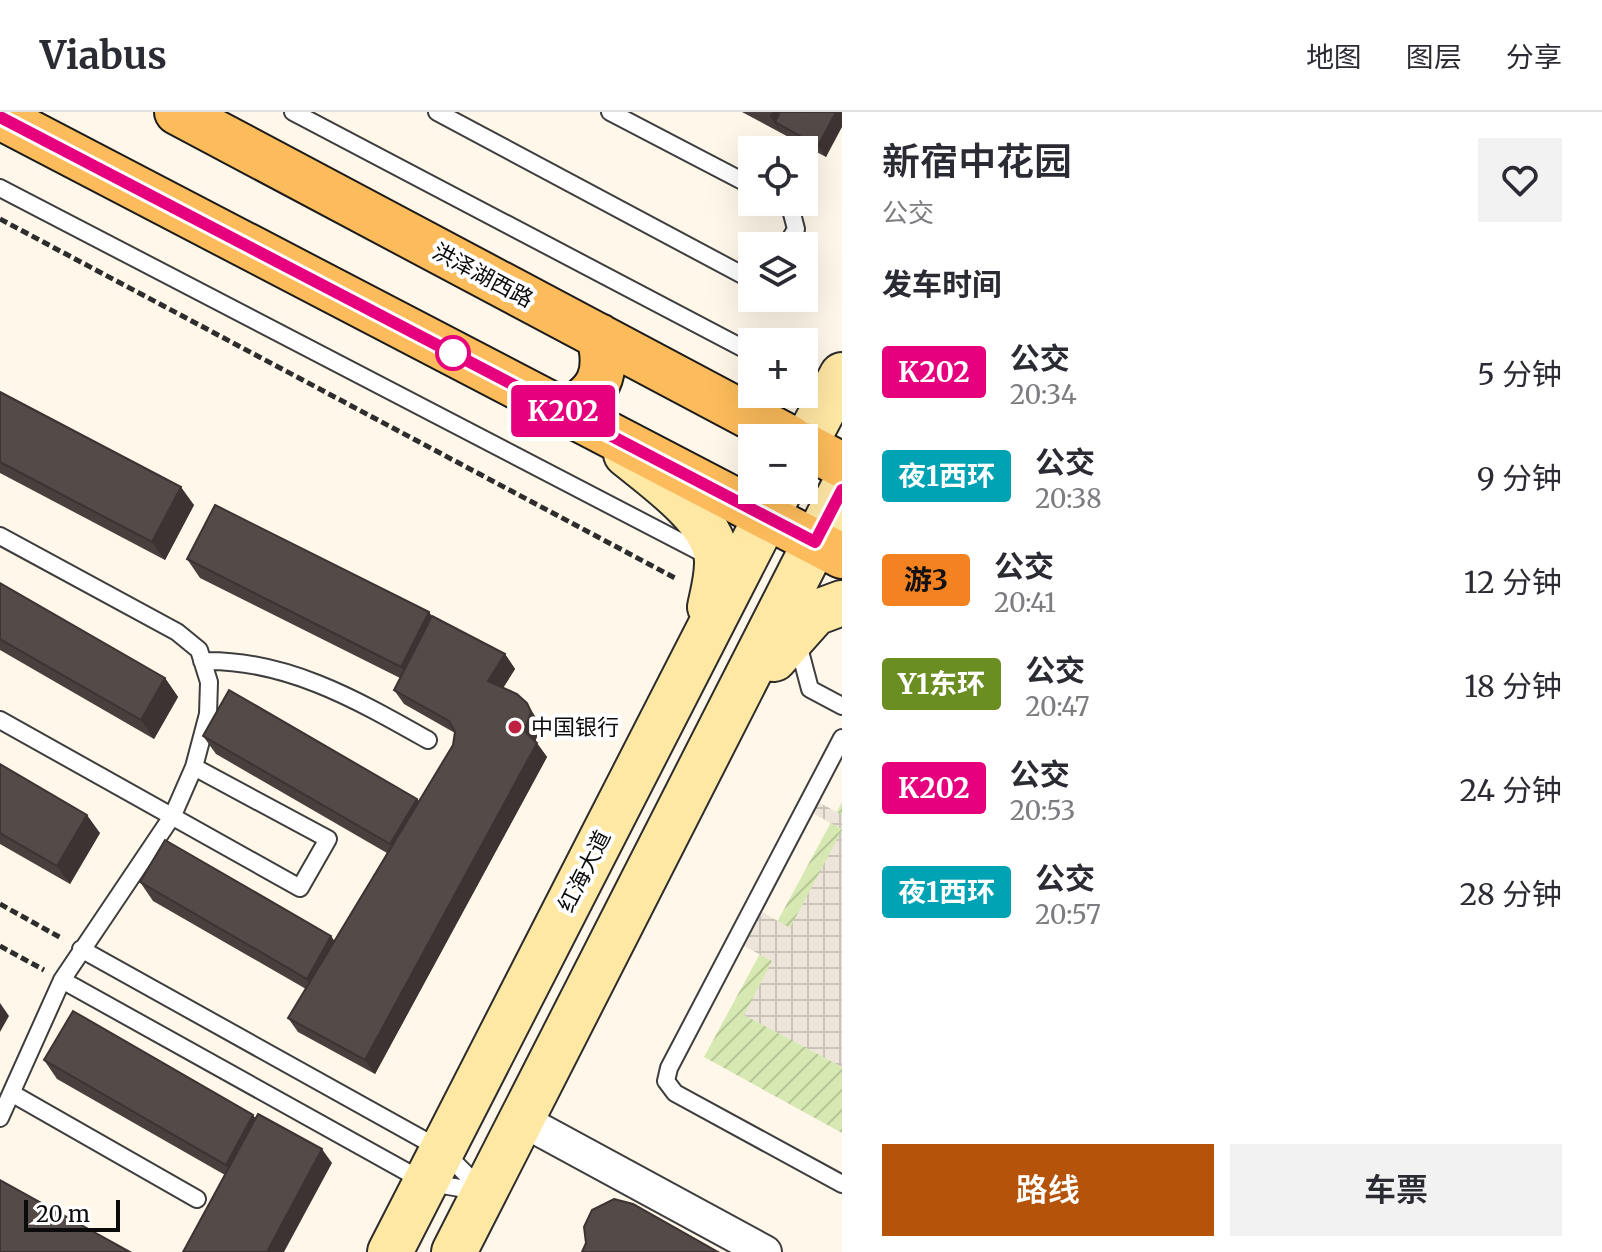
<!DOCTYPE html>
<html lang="zh">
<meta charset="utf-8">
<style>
:root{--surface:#fff;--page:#f2f2f3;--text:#2b2b33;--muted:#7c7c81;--line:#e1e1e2;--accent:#b45309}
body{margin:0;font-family:Merriweather,"Noto Sans SC",serif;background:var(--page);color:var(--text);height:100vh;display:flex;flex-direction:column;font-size:30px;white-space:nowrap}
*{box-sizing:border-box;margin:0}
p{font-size:26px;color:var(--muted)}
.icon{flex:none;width:44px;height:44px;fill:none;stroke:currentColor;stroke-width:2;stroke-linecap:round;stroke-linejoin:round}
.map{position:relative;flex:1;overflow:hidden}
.drawer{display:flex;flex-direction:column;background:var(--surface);width:760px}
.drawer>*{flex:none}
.badge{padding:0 16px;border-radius:6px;font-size:28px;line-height:52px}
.fabs{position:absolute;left:738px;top:24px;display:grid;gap:16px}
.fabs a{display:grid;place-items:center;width:80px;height:80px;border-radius:0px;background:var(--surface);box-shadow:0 8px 32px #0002;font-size:40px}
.scale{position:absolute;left:24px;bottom:20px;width:96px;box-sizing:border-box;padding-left:8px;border:4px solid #0b0b0b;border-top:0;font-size:22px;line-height:28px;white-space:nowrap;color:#0b0b0b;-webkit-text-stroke:6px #fff;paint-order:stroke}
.map>.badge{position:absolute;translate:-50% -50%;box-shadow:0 0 0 4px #fff}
h2{padding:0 40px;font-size:30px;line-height:72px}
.round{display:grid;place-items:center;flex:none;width:84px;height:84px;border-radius:0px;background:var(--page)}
.summary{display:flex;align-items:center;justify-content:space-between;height:136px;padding:0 40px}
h1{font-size:38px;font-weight:600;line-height:60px}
.cta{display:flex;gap:16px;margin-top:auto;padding:16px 40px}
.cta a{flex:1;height:92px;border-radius:0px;background:var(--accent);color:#fff;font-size:32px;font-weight:600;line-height:92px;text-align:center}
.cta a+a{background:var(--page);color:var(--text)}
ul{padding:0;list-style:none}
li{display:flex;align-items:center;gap:24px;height:104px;padding:0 40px}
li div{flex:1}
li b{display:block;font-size:30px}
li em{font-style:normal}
li .badge{min-width:88px;font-weight:700;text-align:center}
header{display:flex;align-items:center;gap:48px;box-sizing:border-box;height:112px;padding:0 40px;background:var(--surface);border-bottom:2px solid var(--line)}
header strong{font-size:38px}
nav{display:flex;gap:44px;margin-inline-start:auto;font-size:28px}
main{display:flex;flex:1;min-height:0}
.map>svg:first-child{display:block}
.garden{fill:url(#garden-furrows)}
.plaza{fill:url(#plaza-grid)}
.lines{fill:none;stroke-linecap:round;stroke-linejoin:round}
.lane-casing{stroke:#3e3e3e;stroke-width:20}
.street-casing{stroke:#3e3e3e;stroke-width:36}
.secondary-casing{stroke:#2d2d2d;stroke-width:48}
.primary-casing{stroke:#1c1c1c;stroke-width:48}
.path{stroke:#2d2d2d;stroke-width:5;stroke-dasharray:8 4;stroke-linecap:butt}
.lane{stroke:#fff;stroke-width:16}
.street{stroke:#fff;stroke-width:32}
.secondary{stroke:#ffe7a4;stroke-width:44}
.primary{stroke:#fdbc5b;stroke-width:44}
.wall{fill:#48403d}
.shaded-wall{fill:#3b3432}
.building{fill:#544a47;stroke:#3b3432;stroke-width:2}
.line-casing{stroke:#fff;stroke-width:18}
.line{stroke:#e6007e;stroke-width:12}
.stop-dot{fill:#fff;stroke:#e6007e;stroke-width:4}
.poi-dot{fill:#be2040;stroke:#fff;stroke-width:3}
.labels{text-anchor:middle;stroke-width:8;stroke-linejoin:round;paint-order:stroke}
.street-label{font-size:22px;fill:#0b0b0b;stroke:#fff}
.poi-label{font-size:22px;fill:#0b0b0b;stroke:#fff;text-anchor:start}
</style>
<header>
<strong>Viabus</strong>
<nav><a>地图</a><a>图层</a><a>分享</a></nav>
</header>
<main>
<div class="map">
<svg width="842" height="1140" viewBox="0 0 842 1140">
<defs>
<pattern id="garden-furrows" width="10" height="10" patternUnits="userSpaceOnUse" patternTransform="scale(2)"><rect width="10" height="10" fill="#d7e9b2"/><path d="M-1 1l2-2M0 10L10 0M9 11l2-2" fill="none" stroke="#b7c698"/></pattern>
<pattern id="plaza-grid" width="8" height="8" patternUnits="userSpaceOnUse" patternTransform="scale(2)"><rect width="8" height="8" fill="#ede5d9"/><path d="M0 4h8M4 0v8" fill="none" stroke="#cac3b9"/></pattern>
</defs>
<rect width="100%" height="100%" fill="#fff7e9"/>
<!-- garden -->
<path class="garden" d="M842,690V1021L704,945Z"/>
<!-- plaza -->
<path class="plaza" d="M811,686L842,703V717L805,697Z
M842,718V955L744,903L772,849L735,829L754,795L790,816Z"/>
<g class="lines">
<defs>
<path id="lane" d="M293,0L752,241
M437,0L752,168
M610,0L752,74
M0,76L710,445
M783,90L790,94L796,117L786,134
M804,268L830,281
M0,424L177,520L199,538L209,570L208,602L194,655L173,703L62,868L0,1006
M797,528L810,577L842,594
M202,549C286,547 357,588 428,628
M0,608L300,776L328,727L194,655
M842,626L669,956L666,969L675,981L842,1072
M81,837L442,1038L483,1079
M62,868L425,1070L483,1080
M13,982L197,1087"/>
<path id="street" d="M520,1007L765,1140"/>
<path id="secondary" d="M804,334L842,263
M626,342C655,366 718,409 717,451C717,466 713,481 710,495
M774,547L815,501L842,491
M390,1140L780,378
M454,1140L842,378"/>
<path id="primary" d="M177,0L790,326
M0,5L842,444
M565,300C599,281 609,263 599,224
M804,333L842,353"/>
</defs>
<!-- lane casing -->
<use href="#lane" class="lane-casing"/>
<!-- street casing -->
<use href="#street" class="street-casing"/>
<!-- secondary casing -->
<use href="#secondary" class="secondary-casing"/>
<!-- primary casing -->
<use href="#primary" class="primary-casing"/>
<!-- path -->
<path class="path" d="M0,107L675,466
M0,792L63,827
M0,834L44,858"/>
<!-- lane -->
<use href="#lane" class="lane"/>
<!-- street -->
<use href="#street" class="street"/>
<!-- secondary -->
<use href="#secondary" class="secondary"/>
<!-- primary -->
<use href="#primary" class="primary"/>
</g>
<!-- wall -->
<path class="wall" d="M742,0H842L826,45Z
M0,280L194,393L165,448L0,361Z
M187,447L432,504L505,542L515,557L503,576L537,606L541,614L535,629L547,645L375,962L298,920L288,906L306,877L153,789L140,770L331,824L334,829L387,741L216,642L203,624L417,687L419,689L453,633L455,621L404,592L394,578L400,566L200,466Z
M0,471L165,566L178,585L154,627L0,538Z
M0,652L100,721L70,772L0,732Z
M44,948L253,1003L256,1007L332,1051L225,1063L57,967Z"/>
<!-- shaded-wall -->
<path class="shaded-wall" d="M772,0H794L775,10L782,22L770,4Z
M836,0H842V15L826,45L818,34Z
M181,375L194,393L165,448L152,430Z
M429,500L442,518L414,573L401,555Z
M505,542L515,557L498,584L488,569Z
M165,566L178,585L154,627L141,608Z
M527,591L541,614L534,633L524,619Z
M537,631L547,645L375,962L365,948Z
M417,687L429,705L403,750L390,732Z
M87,703L100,721L70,772L57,754Z
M331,824L344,843L320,885L307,867Z
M0,891L9,904L0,920Z
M253,1003L265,1021L238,1071L226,1053Z
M322,1037L332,1051L284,1140H267Z"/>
<!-- building -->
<path class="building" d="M780,0H836L818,34L775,10Z
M0,280L181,375L152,430L0,350Z
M215,393L429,500L401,555L187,447Z
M0,471L165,566L141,608L0,527Z
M432,504L505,542L488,569L517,582L527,591L531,600L524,619L537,631L365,948L288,906L453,633L455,620L449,609L394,578Z
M229,578L417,687L390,732L203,624Z
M0,652L87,703L57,754L0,721Z
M165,728L331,824L307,867L140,770Z
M73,899L253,1003L226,1053L44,948Z
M258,1002L322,1037L267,1140H183Z
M0,1068L130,1140H0Z
M614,1087L633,1092L718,1140H582L586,1131L584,1115L592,1098Z"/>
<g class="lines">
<defs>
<path id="line" d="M0,5L815,430L842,378"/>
</defs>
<!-- line casing -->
<use href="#line" class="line-casing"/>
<!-- line -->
<use href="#line" class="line"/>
</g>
<!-- markers -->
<circle class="stop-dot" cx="453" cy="241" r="16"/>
<circle class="poi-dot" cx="515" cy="615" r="8"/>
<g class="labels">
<!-- street labels -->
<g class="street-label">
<text transform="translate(483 163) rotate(28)" y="8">洪泽湖西路</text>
<text transform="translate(584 759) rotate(-63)" y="8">红海大道</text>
</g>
<!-- poi labels -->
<g class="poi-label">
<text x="531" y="623">中国银行</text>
</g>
</g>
</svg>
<div class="fabs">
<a><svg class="icon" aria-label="locate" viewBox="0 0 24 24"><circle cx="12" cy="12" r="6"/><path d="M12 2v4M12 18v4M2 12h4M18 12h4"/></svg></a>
<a><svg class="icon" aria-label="layers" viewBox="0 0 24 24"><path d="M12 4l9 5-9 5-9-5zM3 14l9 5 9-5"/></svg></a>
<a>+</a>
<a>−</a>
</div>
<div class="scale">20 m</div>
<b class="badge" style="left:563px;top:299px;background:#e6007e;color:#fff">K202</b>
</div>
<section class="drawer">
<div class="summary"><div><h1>新宿中花园</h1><p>公交</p></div><a class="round"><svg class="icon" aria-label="heart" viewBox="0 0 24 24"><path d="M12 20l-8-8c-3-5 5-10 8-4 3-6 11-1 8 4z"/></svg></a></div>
<h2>发车时间</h2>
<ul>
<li><span class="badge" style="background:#e6007e;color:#fff">K202</span><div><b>公交</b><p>20:34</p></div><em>5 分钟</em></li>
<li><span class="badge" style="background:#00a3b4;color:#fff">夜1西环</span><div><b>公交</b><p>20:38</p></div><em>9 分钟</em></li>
<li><span class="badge" style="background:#f58220;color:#111">游3</span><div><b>公交</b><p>20:41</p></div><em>12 分钟</em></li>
<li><span class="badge" style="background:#6b8e23;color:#fff">Y1东环</span><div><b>公交</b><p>20:47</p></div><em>18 分钟</em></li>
<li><span class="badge" style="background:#e6007e;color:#fff">K202</span><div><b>公交</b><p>20:53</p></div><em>24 分钟</em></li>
<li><span class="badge" style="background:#00a3b4;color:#fff">夜1西环</span><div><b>公交</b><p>20:57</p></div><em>28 分钟</em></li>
</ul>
<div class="cta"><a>路线</a><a>车票</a></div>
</section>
</main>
